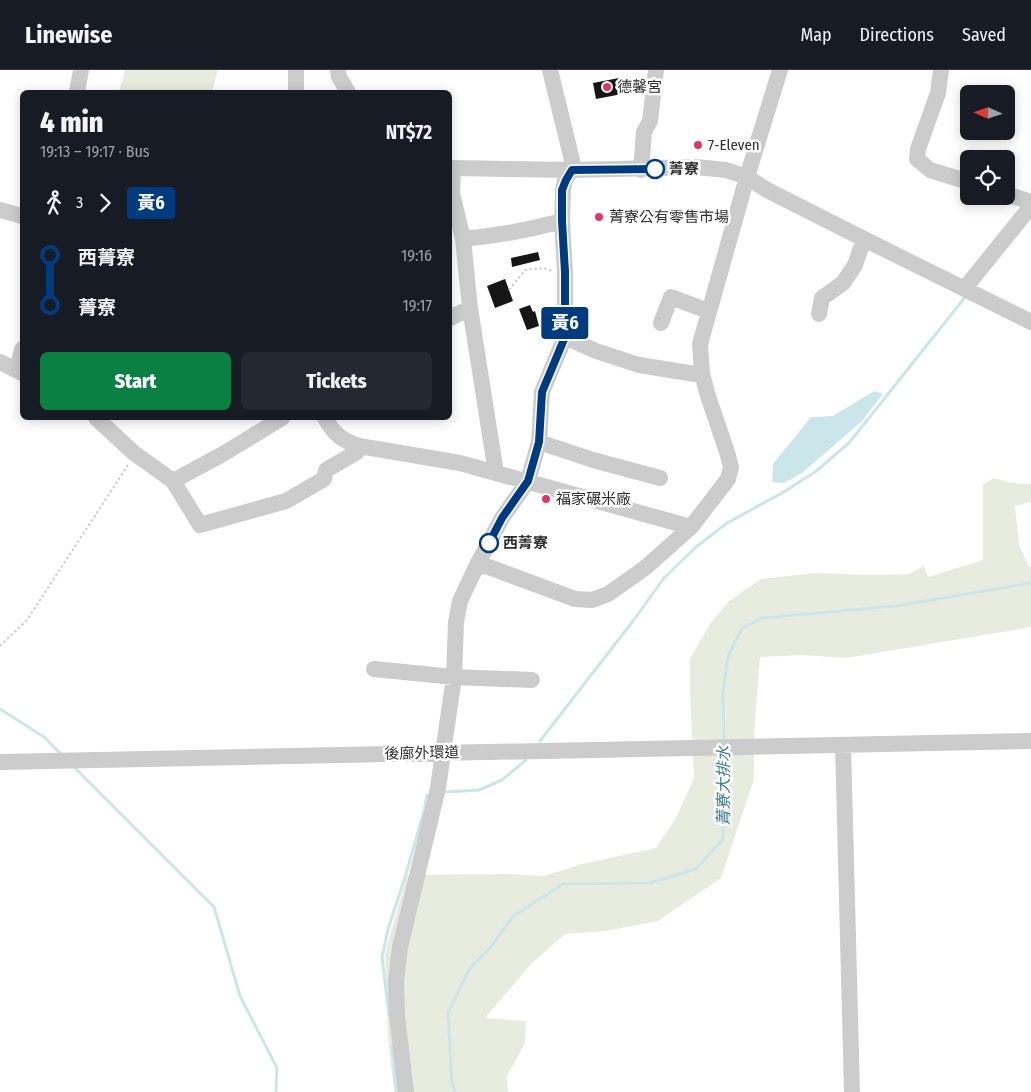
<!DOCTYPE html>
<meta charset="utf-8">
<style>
:root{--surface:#171b24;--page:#242831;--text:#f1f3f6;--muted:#9ea1a6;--line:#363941;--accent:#0b8043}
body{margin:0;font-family:"Fira Sans Condensed","Noto Sans TC",sans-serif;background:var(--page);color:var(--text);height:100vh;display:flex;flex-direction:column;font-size:19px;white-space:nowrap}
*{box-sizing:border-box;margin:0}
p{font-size:16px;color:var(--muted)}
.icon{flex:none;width:28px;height:28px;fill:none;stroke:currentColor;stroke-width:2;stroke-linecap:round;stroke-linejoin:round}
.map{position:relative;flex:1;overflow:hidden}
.drawer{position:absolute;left:20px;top:20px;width:432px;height:330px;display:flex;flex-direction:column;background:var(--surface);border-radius:8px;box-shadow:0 2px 12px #0003}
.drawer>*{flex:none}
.badge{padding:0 10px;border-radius:4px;font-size:18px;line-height:32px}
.needle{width:32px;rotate:273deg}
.controls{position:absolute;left:960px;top:15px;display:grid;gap:10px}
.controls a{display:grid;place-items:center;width:55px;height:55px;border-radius:8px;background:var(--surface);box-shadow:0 2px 12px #0003;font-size:25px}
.map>.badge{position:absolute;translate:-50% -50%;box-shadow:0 0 0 2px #fff}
.legs{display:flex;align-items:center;gap:8px;height:55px;padding:0 20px;font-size:16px}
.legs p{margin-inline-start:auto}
.head{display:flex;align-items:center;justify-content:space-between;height:85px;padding:0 20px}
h1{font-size:28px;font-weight:800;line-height:38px}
.action{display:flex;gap:10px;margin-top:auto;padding:10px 20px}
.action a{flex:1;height:58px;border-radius:8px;background:var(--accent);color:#fff;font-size:20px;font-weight:800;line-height:58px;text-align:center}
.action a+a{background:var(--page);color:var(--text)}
ul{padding:0 20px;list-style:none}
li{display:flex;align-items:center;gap:18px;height:50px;font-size:19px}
li i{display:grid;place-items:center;width:8px;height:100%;margin:0 6px;background:currentColor}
li i::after{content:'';width:12px;height:12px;margin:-6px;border:4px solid;border-radius:50%;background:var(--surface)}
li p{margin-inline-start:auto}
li:first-child i{background:linear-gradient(#0000 50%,currentColor 0)}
li:last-child i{background:linear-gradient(currentColor 50%,#0000 0)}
header{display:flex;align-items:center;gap:30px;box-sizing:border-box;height:70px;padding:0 25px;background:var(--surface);border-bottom:1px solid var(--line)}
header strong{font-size:24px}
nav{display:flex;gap:28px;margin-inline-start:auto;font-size:18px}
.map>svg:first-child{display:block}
.green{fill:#e8ecde}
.water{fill:#cbe6eb}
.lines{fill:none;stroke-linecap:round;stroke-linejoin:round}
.stream{stroke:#cbe6eb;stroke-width:3}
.building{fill:#161616}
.path{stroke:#ccc;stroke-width:2;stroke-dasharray:2.5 2.5;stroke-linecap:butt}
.minor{stroke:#ccc;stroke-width:16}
.line-1-casing{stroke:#fff;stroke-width:11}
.line-1{stroke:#003b80;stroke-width:8}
.poi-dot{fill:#e13767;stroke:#fff;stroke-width:2}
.stop-1-dot{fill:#fff;stroke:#003b80;stroke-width:2.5}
.labels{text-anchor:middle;stroke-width:5;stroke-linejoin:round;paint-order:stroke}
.poi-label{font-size:15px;fill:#2f2f2f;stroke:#fff;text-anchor:start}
.stop-label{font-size:15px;font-weight:bold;fill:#2f2f2f;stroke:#fff;text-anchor:start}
.street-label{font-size:15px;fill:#2f2f2f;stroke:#fff}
.water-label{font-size:16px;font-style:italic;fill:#3d7c8a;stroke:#fff}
</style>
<header>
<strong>Linewise</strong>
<nav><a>Map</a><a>Directions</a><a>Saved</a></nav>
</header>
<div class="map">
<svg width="1031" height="1022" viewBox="0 0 1031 1022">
<rect width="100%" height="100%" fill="#fff"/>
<!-- green -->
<path class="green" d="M125,0H218L212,22H119Z
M994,408L1012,413L1031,414V432L1015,436L1019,474L1029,497H1031V557L846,588L802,585L760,587L754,664V709L721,808L658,851L606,861L565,864L531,894L485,948L526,951L525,973L507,1006L508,1022H394L388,968L385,883L407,805L506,804L544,806L582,794L656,778L676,748L694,708L690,626V589L710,554L729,531L761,509L815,503L876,505L909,504L924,496L928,507L983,490V414Z"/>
<!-- water -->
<path class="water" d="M874,321L883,324L862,351L802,403L784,413L772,412L773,394L811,347L833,346Z"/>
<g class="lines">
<!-- stream -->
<path class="stream" d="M0,639L44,667L61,684
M540,671L636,547L664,508L696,477L727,453L782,423L815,402L849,373L966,226
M724,672L723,623L728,586L742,558L763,548L896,536L1031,513
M73,696L214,837L240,926L277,998L276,1022
M446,722L479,720L502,710L526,690
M389,945L382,887L388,859L406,804L424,741L427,725
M392,976L397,1022
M455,1022L452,1013L448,943L470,898L490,878L513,846L563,814L650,813L696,799L723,769L724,681"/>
</g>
<!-- building -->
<path class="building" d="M619,8L622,24L596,29L593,13Z
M538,182L540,190L512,197L511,188Z
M505,209L513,231L495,238L487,216Z
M530,235L533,242L535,241L539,256L527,260L519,239Z"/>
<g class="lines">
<!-- path -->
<path class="path" d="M509,220L525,200L543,198L552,201
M0,576L27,550L128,395"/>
<!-- minor -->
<path class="minor" d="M338,0L339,7L348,22
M941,0L938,23L918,79L917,89L930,100L969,112
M77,22L81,0
M296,22V0
M450,98L572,100L696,97L726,100L747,107L767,120L864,169L1031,252
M453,98L452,123L463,169L470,238L496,403
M641,100L644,62L650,51L656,0
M1006,124L1031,132
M0,140L22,146
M463,169C497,166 529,160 562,151
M965,218L1031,136
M819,244L822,228L843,213L855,195L864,169
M450,248L470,238
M661,253L671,227L708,241
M565,267L596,281L639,295L695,304L702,303
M0,292L22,303
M17,300L22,279
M96,348L134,383L173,411L200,455L286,431L324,409L326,400L357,382L359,376
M325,348C334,364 341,370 359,376L460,393L691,457
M539,372L593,390L660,408
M173,411L223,384L282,348
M478,493L575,529L592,530L608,524L645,498L691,457L728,409L731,397L727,382L707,323L702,303L700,274L747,107L780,0
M374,599L454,607L532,610
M843,675L852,1022
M0,692L1031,671
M406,1022L397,946L396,911L400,877L438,718L454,607L456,552L460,531L478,493L502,448L528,411L539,372L542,322L565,267V202L562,151L563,120L565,110L572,100V90L550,0"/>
</g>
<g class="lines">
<defs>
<path id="line-1" d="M489,473L502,448L528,411L539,372L542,322L565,267V202L562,151V120L566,110L572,100L655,99"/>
</defs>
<!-- line-1 casing -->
<use href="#line-1" class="line-1-casing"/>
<!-- line-1 -->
<use href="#line-1" class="line-1"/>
</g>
<!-- markers -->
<g class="poi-dot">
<circle cx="607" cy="17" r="5"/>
<circle cx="698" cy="75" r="5"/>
<circle cx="599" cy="147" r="5"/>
<circle cx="546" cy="429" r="5"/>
</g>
<g class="stop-1-dot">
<circle cx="655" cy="99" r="9"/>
<circle cx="489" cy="473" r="9"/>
</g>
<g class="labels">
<!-- poi labels -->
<g class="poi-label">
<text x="617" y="22">德馨宮</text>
<text x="708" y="80">7-Eleven</text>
<text x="609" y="152">菁寮公有零售市場</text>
<text x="556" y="434">福家碾米廠</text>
</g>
<!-- stop labels -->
<g class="stop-label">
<text x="669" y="104">菁寮</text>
<text x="503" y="478">西菁寮</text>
</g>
<!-- street labels -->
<g class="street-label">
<text transform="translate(422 683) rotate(-1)" y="5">後廍外環道</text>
</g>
<!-- water labels -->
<g class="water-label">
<text transform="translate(723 716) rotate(-90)" y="6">菁寮大排水</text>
</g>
</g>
</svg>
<div class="controls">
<a><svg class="needle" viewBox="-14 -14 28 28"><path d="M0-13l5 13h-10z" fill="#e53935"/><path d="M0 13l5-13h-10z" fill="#9ea1a6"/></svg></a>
<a><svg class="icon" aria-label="locate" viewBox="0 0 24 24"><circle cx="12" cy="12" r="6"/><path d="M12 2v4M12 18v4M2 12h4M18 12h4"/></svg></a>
</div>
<b class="badge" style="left:565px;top:253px;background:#003b80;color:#fff">黃6</b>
<section class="drawer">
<div class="head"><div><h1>4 min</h1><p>19:13 – 19:17 · Bus</p></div><b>NT$72</b></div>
<div class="legs"><svg class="icon" aria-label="walk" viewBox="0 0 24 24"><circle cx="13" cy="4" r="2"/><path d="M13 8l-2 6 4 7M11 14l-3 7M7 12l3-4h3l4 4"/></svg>3<svg class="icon" aria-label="forward" viewBox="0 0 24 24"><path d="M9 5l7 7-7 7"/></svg><b class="badge" style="background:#003b80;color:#fff">黃6</b></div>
<ul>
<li><i style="color:#003b80"></i><b>西菁寮</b><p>19:16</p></li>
<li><i style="color:#003b80"></i><b>菁寮</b><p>19:17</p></li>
</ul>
<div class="action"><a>Start</a><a>Tickets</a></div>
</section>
</div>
